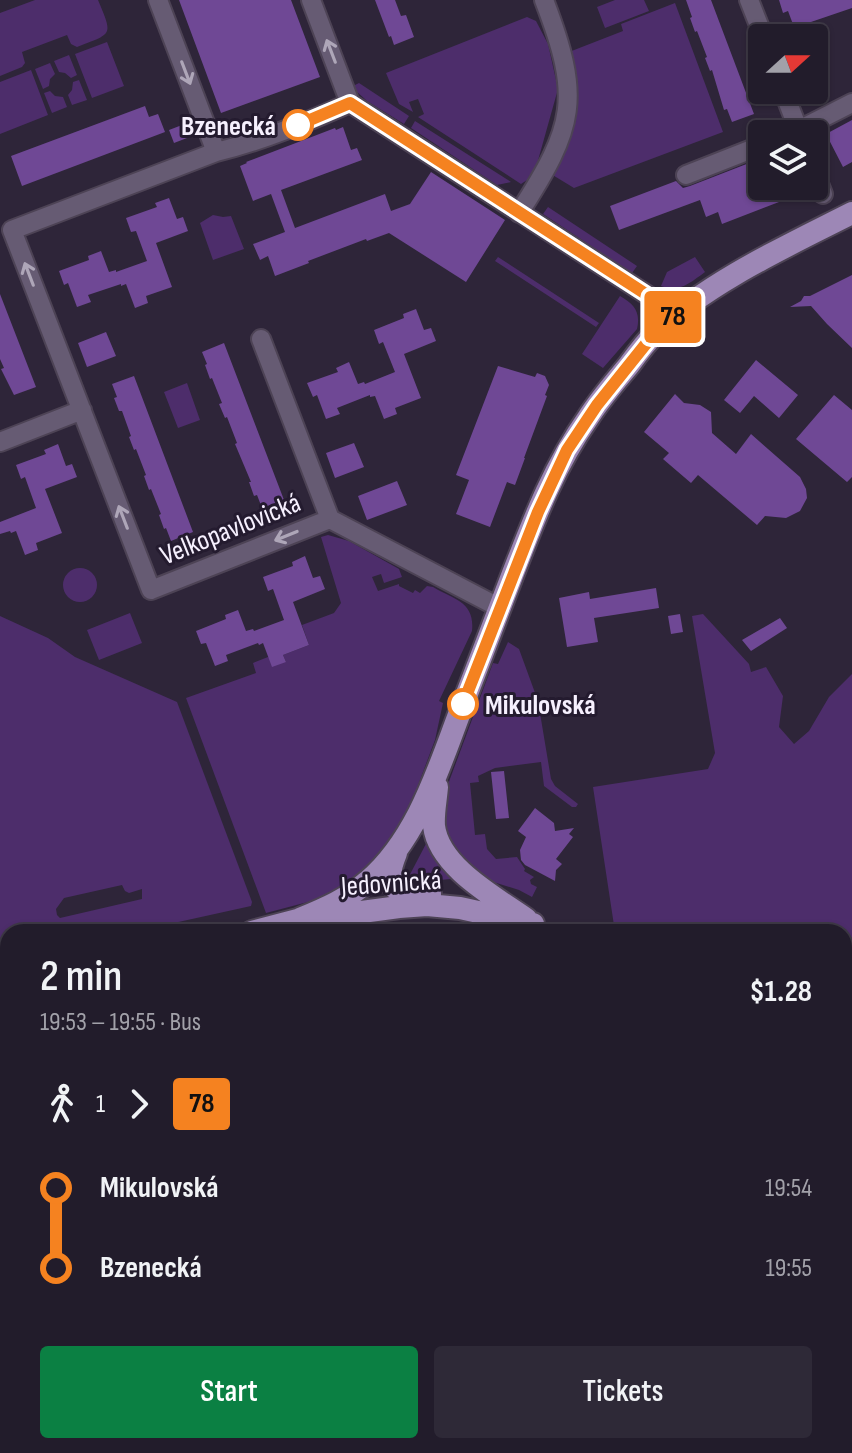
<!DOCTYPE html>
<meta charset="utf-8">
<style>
:root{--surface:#221c2b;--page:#2e2937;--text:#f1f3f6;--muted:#a2a1a9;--line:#3f3a47;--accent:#0b8043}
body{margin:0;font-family:"Sofia Sans Condensed",sans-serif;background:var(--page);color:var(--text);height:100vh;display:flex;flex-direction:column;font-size:30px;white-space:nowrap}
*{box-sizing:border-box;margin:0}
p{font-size:26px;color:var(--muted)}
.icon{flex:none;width:44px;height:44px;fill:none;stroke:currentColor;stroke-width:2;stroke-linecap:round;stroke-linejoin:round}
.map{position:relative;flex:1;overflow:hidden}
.drawer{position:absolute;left:0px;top:924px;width:852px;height:530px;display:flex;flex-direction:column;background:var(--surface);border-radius:24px 24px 0 0;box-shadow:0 2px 6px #0004,0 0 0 2px var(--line)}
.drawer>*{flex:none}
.badge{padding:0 16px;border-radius:6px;font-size:28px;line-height:52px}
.needle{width:52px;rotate:69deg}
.buttons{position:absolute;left:748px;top:24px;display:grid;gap:16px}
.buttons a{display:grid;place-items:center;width:80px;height:80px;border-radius:8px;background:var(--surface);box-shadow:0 2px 6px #0004,0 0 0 2px var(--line);font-size:40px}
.map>.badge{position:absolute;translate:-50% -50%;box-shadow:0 0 0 4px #fff}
.legs{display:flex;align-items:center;gap:12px;height:88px;padding:0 40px;font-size:26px}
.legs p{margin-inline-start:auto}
.overview{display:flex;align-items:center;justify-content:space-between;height:136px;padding:0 40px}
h1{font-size:44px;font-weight:600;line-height:60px}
.action{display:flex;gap:16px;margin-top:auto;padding:16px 40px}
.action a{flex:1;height:92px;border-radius:8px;background:var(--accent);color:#fff;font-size:32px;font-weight:600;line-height:92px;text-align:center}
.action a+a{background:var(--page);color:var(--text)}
ul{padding:0 40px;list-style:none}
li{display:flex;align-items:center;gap:28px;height:80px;font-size:30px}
li i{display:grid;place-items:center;width:12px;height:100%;margin:0 10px;background:currentColor}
li i::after{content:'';width:20px;height:20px;margin:-10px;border:6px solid;border-radius:50%;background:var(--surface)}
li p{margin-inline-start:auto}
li:first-child i{background:linear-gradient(#0000 50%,currentColor 0)}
li:last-child i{background:linear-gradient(currentColor 50%,#0000 0)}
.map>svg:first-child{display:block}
.green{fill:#4d2d6b;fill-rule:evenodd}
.building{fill:#6f4895}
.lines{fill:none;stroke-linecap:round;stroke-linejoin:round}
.minor-casing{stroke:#4d4355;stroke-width:22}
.major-casing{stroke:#4d4355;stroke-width:26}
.minor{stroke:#665b73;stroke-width:18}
.major{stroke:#9d87b6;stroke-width:22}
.oneway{stroke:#aea6b8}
.line-1-casing{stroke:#fff;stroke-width:18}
.line-1{stroke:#f58220;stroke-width:12}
.stop-1-dot{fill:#fff;stroke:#f58220;stroke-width:4}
.labels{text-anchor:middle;stroke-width:6;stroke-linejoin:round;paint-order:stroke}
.stop-label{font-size:28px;font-weight:bold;fill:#f6f0fe;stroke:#241b2f;text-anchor:end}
.street-label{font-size:28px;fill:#f6f0fe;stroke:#241b2f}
</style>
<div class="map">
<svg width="852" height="1453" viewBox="0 0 852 1453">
<rect width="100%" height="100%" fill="#2e2539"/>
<!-- green -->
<path class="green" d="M35,0H98C113,36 113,33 77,47L71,44L67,35L22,52L25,63L22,67L0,76V13Z
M615,0H644L649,11L605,28L597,7Z
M675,3L723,132L574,188L551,174C578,128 579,103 569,52L623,31L621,24Z
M527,17L536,21L548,44L558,89L537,164L527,180L521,184L418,117L424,114L418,99L409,102L413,112L399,104L386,73Z
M107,42L124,86L92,98L75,54Z
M69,55L77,75L71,78L65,73L59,72L54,61Z
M50,63L55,74L50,79L49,86L43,89L35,69Z
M31,70L48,115L0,134V82Z
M79,80L87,100L72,105L68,95L72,90L73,82Z
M359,83L409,116L404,124L367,101L356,91L353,86Z
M50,91L55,96L63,97L67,107L52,113L44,93Z
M415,121L511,182L497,185L411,128Z
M548,207L637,266L632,273L543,214Z
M213,215L223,217L231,216L244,249L213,260L200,223Z
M498,257L599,323L596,327L495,261Z
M695,257L705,272C690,283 679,293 661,286L667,272Z
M620,296C634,304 641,312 637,329L603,368L582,354Z
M187,383L200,420L178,428L164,392Z
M328,535L349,541L399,569L402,577L384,583L381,574L372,577L378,591L399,584V586L413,593L415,590L420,593L427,586L433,587C455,600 475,602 472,631L439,701L443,703L435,740L402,828L385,856L342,893L266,913L186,698L256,673L253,663L268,657L286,662L283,655L309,645L302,625L334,613L341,603L321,537Z
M63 585a17 17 0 1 1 34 0a17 17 0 1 1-34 0Z
M130,613L142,643L99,660L87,630Z
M703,614L749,664L751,672L766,667L783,696L779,727L794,744L809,731L829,697L852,674V1179L844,1174V932H615L593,787L708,769L715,753L692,616Z
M0,616L48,638L75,657L177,702L252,902L251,906L133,932H8V956L0,957ZM122,885L125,891L129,893L142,889V899L60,918L57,915L56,909L64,898Z
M508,642L519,649L538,701L551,779L555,786L578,804L576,807H572L544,786L541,762L495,768L478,776L479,782L470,783L475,835L485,834L487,849L496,859L517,857L525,869L524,871L534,877L530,880L531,884L537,887L532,897L519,890L484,879L443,838L444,795L493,663L498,664Z
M428,840L451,879L407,883L406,882Z
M844,1237L852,1241V1453H707L701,1451L707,1446H844Z"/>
<!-- building -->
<path class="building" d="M179,0H291L320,77L221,113Z
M375,0H395L401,16L406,15L414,37L394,45L391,36L389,37Z
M686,0H711L754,114L732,122L727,109L724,110L712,70L710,71L705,58L707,57L697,31L695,32L690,18L692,17Z
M779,0H852V8L808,23L811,30L797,35L788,11L783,13Z
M145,106L149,117L158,114L165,132L22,186L11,156Z
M852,120V162L843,167L826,134Z
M182,125L187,138L174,143L169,130Z
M343,127L351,150L357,148L362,160L281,190L295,228L385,194L391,211L410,204L431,172L505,220L466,282L389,233L367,241L366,239L308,261L309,263L275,276L268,256L260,260L253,244L285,232L271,194L253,201L240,166L247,163L246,162L335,128L336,130Z
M762,158V186H797L800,194L722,224L718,212L706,217L700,200L619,230L610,206L676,181L683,188L690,186Z
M169,198L177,219L183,217L188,231L156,243L172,287L146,296L148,303L135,308L126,284L121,286V284L88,295L91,302L77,307L68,283L64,285L59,271L89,260L88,256L101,251L109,272L116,270V272L147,261L136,231L131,232L126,218L157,207L155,203Z
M852,275V348L827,324L811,306L790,307L801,301L804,296H810Z
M0,294L36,387L14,395L1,369L4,368L0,359Z
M416,309L424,330L431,328L436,341L404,354L421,398L395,408L397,414L384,419L375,396L370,397V395L337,408L340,414L326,419L317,395L313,397L307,383L338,372L336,368L349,362L358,384L364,382L365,384L395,372L383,342L379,344L374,330L404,318L403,314Z
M106,332L116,356L87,367L78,343Z
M224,343L284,500L262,508L257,495L254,496L249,482H251L235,444L237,443L227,417L225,418L219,404L222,403L212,378L210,379L205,365L207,364L202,352Z
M756,360L798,395L779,418L754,396L740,413L724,400Z
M498,366L535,377L537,373L545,376L549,385L545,395L547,396L524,458H525L515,485L507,482L490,527L456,514L469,480L456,475Z
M134,376L193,532L171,541L166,528L164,529L159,515L161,514L151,489L149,490L144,476L146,475L136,449L134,450L129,437L131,436L122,411H119L114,398L117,397L112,384Z
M675,394L684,403L700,405L711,412L712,433L736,454L751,434L800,477L806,489L807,498L800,511L786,518L765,516L757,525L698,475L691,483L663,459L669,453L644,432Z
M834,395L852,410V477L847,482L796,439Z
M354,443L364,467L335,478L326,453Z
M58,444L66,466L72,464L77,477L45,489L62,533L36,543L38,550L25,555L16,531L11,533L10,531L0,534V522L36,508L25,477L21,479L16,465L46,454L44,450Z
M397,481L407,505L367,520L358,496Z
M305,556L313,578L320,576L325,589L293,602L309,645L283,655L286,662L272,667L263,643L259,645L258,643L226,655L228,661L215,666L206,643L201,644L196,631L226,619L225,615L238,610L246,631L253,629L254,631L284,620L273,589L268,591L263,577L293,566L292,562Z
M656,588L659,608L594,618L598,642L567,647L559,598L589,592L590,599Z
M680,614L683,632L671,634L668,616Z
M780,618L787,628L751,651L742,640Z
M504,771L509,818L496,819L491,772Z
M535,808L554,823L555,831L574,828L569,834L573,837L556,859L562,864L556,870L555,881L525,865L521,860L520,850L526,837L518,831Z"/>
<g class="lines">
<defs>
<path id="minor" d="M158,0L216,152
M311,0L350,103
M749,0L764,38
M783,90L800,134
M350,103C307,122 262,141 216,152L12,230L151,590L330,519L500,608
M350,103L652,298L675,316
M791,134L852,103
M814,171L823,194
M686,175L762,145
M519,213C575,126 582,99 544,0
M261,339L330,519
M0,442L82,410
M0,1207L8,1216
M0,1280L8,1273
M181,1453L189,1446
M611,1453L619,1446"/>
<path id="major" d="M437,787C436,800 433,813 434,826C439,867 495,897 526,919
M396,853C381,890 396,894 430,894
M317,918L399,907L427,905L460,908L533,924
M300,919C324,909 348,899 368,881C417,839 438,770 460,712C477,667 495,621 512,576C533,522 554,466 588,418C600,399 615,382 629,365C637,354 646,342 656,332C706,283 789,245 852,213
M252,932L313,916
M0,991L8,989
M844,1194L852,1198
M844,1219L852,1223"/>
</defs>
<!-- minor casing -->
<use href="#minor" class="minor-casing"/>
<!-- major casing -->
<use href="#major" class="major-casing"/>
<!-- minor -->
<use href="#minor" class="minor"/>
<!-- major -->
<use href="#major" class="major"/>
</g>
<!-- one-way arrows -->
<defs><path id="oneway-shaft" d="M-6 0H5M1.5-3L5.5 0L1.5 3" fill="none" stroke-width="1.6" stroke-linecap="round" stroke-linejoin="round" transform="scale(2)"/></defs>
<g class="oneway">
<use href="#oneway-shaft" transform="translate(331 51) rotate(-111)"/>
<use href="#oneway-shaft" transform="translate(186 73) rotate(69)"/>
<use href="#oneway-shaft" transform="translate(29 274) rotate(-111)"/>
<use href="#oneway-shaft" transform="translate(123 517) rotate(-111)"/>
<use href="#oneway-shaft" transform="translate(286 536) rotate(158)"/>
</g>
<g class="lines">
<defs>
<path id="line-1" d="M298,125L350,103L652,298L675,316L649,340L597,405L567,450L538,512L463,704"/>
</defs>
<!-- line-1 casing -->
<use href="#line-1" class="line-1-casing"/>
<!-- line-1 -->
<use href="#line-1" class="line-1"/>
</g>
<!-- markers -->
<g class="stop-1-dot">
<circle cx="298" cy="125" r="14"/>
<circle cx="463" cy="704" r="14"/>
</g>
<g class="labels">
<!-- stop labels -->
<g class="stop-label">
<text x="276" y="135">Bzenecká</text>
<text x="485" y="714" text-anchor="start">Mikulovská</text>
</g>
<!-- street labels -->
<g class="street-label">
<text transform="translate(230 528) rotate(-22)" y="10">Velkopavlovická</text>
<text transform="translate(391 882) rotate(-4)" y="10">Jedovnická</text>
</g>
</g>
</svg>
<div class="buttons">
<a><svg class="needle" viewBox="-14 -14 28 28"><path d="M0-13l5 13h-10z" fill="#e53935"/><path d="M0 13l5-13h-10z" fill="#a2a1a9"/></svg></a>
<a><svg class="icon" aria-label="layers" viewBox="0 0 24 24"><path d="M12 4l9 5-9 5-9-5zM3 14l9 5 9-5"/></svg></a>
</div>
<b class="badge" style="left:673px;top:317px;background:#f58220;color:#111">78</b>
<section class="drawer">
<div class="overview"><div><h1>2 min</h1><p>19:53 – 19:55 · Bus</p></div><b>$1.28</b></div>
<div class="legs"><svg class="icon" aria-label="walk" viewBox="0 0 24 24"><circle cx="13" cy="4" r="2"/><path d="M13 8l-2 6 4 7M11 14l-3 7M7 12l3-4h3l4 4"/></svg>1<svg class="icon" aria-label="forward" viewBox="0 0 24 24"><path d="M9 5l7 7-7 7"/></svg><b class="badge" style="background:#f58220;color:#111">78</b></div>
<ul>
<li><i style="color:#f58220"></i><b>Mikulovská</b><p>19:54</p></li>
<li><i style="color:#f58220"></i><b>Bzenecká</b><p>19:55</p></li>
</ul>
<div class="action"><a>Start</a><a>Tickets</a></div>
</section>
</div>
